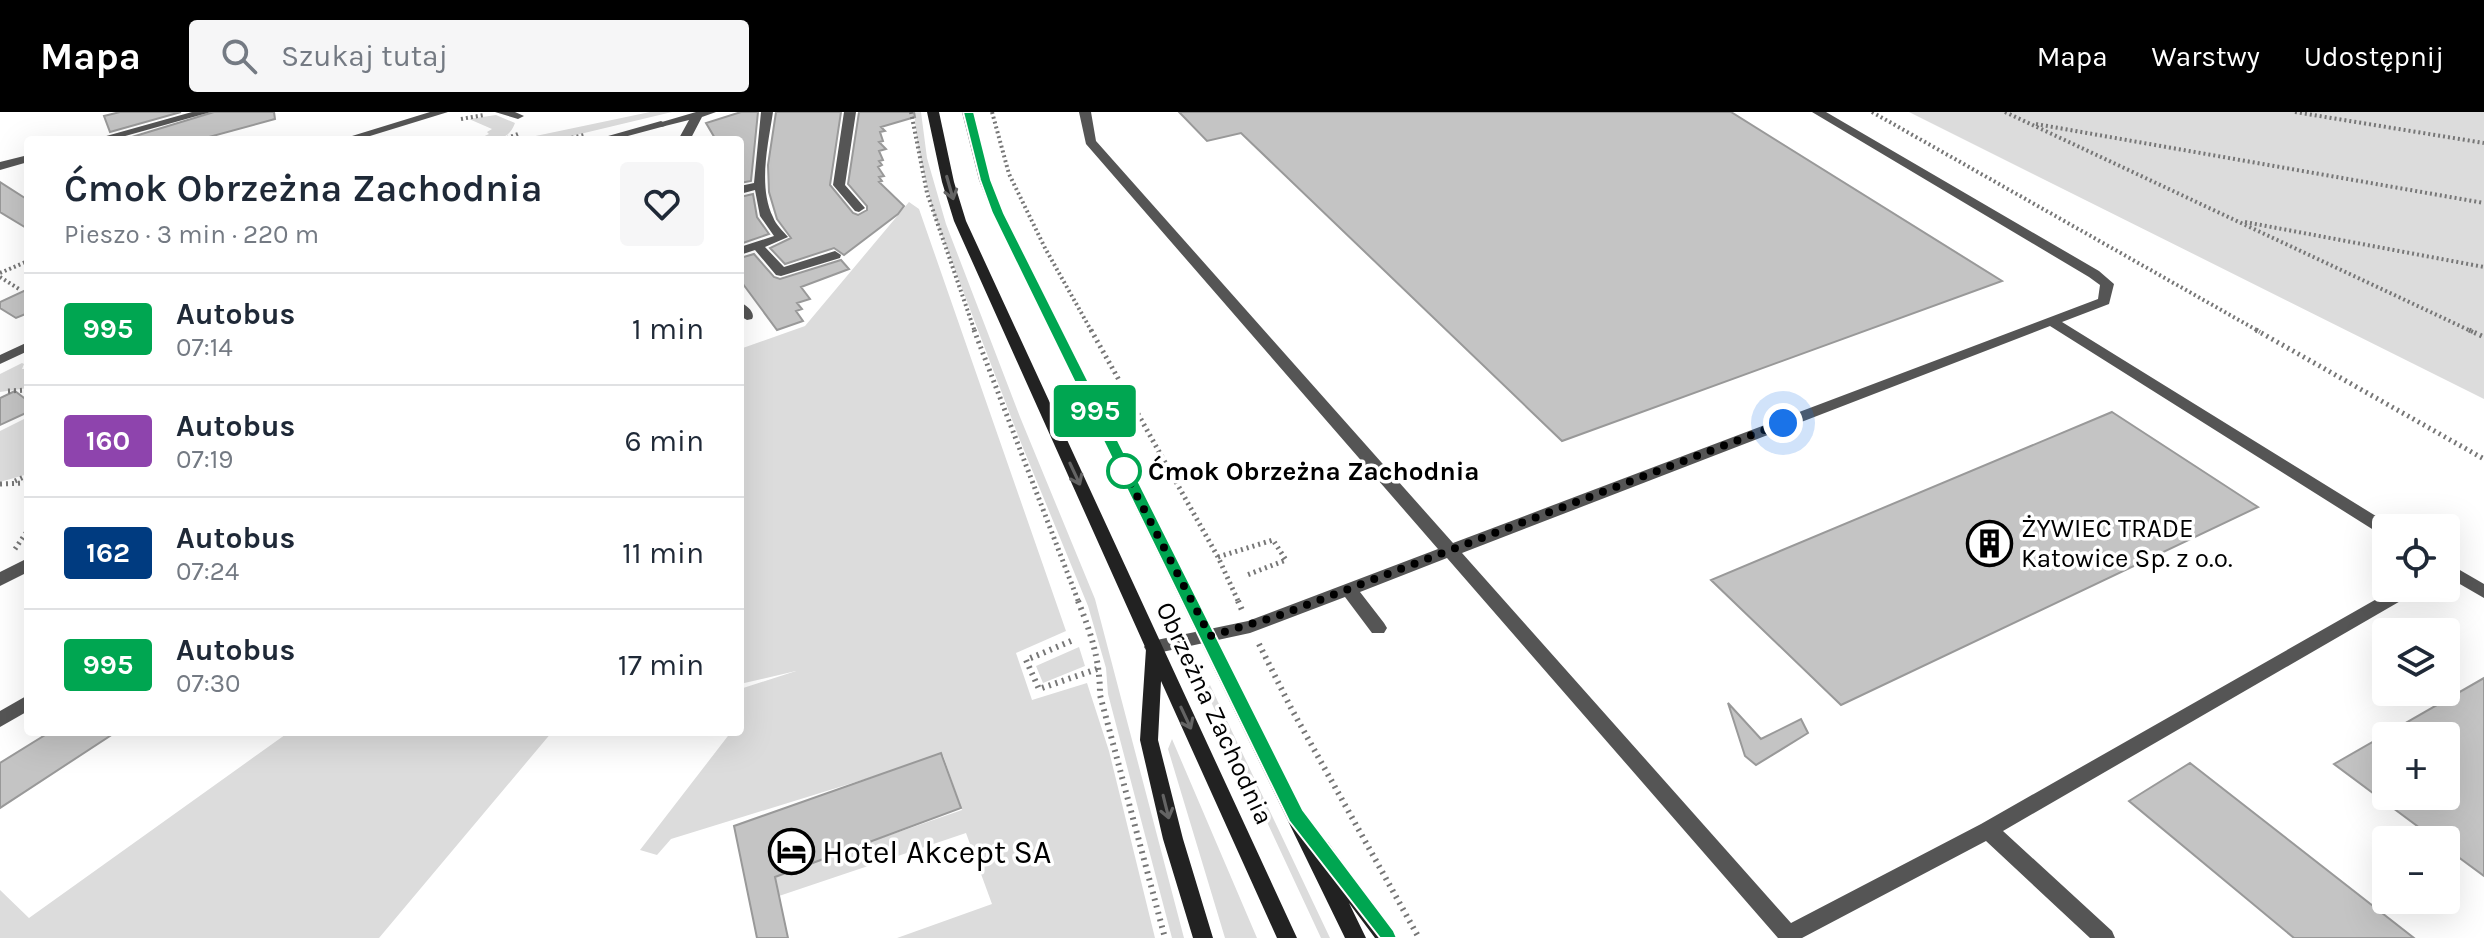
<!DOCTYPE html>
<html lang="pl">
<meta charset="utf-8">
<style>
:root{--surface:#fff;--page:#f6f6f7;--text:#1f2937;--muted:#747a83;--line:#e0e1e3;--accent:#000}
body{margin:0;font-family:Karla,sans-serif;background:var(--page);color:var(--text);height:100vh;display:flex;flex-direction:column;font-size:30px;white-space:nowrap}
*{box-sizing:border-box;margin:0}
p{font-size:26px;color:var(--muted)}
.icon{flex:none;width:44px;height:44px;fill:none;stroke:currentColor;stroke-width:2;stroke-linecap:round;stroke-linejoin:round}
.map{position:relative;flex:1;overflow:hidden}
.panel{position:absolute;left:24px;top:24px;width:720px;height:600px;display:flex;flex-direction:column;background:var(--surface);border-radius:8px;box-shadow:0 8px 32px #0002}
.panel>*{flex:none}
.badge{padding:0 16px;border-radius:6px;font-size:28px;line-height:52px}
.fabs{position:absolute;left:2372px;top:402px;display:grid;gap:16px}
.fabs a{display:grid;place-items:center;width:88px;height:88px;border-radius:8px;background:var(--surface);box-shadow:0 8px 32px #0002;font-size:40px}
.you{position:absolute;width:40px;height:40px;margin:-20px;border:6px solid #fff;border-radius:50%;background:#1a73e8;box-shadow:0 0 0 12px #1a73e833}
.map>.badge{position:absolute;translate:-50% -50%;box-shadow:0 0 0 4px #fff}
.round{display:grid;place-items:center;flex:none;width:84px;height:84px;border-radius:8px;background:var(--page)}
.head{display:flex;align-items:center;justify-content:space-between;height:136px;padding:0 40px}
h1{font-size:38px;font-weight:600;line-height:60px}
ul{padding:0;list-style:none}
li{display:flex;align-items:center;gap:24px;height:112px;padding:0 40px;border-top:2px solid var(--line)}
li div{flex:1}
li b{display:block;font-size:30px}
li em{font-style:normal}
li .badge{min-width:88px;font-weight:700;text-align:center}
header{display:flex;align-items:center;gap:48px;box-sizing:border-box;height:112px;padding:0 40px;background:var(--accent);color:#fff}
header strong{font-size:38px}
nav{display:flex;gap:44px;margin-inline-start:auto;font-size:28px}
.search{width:560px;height:72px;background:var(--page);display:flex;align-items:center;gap:20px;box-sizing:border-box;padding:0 28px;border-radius:8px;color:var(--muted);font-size:30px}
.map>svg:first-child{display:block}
.green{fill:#dcdcdc}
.building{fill:#c4c4c4;stroke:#999;stroke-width:2;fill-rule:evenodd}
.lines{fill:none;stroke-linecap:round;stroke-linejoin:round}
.path-far2{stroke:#777;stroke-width:4;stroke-dasharray:2 3;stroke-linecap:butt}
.path-far1{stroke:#777;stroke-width:5;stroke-dasharray:2 4;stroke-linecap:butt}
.path{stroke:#777;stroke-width:6;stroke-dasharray:2 5;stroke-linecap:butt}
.lane{fill:#555;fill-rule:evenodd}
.street{fill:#555;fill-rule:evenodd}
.secondary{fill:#222;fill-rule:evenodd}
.oneway{stroke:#646464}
.line{fill:#00a651;stroke:#fff;stroke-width:2}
.walk{stroke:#000;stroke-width:8;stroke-dasharray:0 14.4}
.stop-dot{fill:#fff;stroke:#00a651;stroke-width:4}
.labels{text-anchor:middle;stroke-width:7;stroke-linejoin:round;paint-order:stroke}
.stop-label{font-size:26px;font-weight:bold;fill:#000;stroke:#fff;text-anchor:start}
.poi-label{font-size:26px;fill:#000;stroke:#fff;text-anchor:start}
.street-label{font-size:26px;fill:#000;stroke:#fff}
.near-poi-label{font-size:32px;fill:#000;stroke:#fff;text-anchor:start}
</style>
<header>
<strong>Mapa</strong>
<div class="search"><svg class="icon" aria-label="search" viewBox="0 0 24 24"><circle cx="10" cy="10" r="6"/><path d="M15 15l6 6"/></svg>Szukaj tutaj</div>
<nav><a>Mapa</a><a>Warstwy</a><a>Udostępnij</a></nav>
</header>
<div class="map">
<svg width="2484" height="826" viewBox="0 0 2484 826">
<rect width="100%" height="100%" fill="#fff"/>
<!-- green -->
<path class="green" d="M650,0H672L555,28L526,26Z
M914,0H921L927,46L946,112L1020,305L1095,487L1184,826H1172L1108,582L1106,556L1088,494L1019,326L933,100L918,36Z
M1909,0H2484V287Z
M496,3L515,11C508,30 493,28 476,28L489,22L487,20L492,17L469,7Z
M909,90L919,97L1066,519L1016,541L1032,588L1087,571L1109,639L1155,826H897L992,792L966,721L779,784L775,763L962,698L943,643L671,727L657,743L640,738L731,620H740V577L796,559L740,572V237L805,214Z
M22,251L24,252L22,257H28V276L0,280V262Z
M28,305V362L0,370V319Z
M1079,535L1085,554L1043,571L1036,554Z
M1210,573L1330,826H1321L1206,579Z
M289,620H552L379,826H0V778L29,806Z
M1172,627L1257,826H1225L1168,637Z"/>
<!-- building -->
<path class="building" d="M120,0H181L110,20L104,4Z
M214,0H274L275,7L198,28H122Z
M741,0H758L751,69L740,71V28H716L706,11Z
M776,0H841L830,73L853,101L858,103L867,98V94L848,72L859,0H914L915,5L881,15L885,19L880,20L883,29L879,30L886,37L879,39L883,48L879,49L882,53L878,55L884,64L879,65L882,69L879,70L904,94L898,102L844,143L834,136L785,152L770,136L791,126L777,107L769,80L768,53Z
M1179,0H1731L2002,169L1562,329L1241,21L1207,29Z
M0,70L28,88V117L0,100Z
M753,82L757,105L769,122L740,132V85Z
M754,142L774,165L780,167L841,148L849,157L801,175L810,187L797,191L802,197L796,199L803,209L777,218L740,168V146Z
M28,177V201L16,206L0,196V190Z
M15,279L28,289V300L0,313V286Z
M2112,300L2258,395L1841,593L1711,468Z
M2484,566V764L2446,736V728H2436L2334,652ZM2386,624H2446V684H2386Z
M1728,591L1761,627L1801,607L1808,621L1756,653L1745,644Z
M50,620H116L0,696V651Z
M941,641L961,696L775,765L788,826H757L734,714Z
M2190,651L2414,826H2294L2129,689Z"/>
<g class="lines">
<!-- path-far2 -->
<path class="path-far2" d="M911,0L927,81L975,220
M992,0L1009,62L1045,136L1092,220
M1872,0L2260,220
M2005,0L2473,220
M2295,0L2484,31
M461,7L484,3
M2036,12L2484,91
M502,28L518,22
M562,28L584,23
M2245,110L2484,155
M0,161L28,149
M0,165L19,177"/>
<!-- path-far1 -->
<path class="path-far1" d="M974,218L1079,491
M1091,218L1218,445L1239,491
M2256,218L2484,347
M2469,218L2484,225
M8,279L28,278
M15,369L28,363
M0,372L28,371
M15,437L28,418
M1218,445L1273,428L1286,448L1247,463"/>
<!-- path -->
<path class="path" d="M1078,489C1091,521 1100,548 1100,583L1165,826
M1238,489L1242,498
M1071,529L1026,548L1039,577L1100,556
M1259,532L1291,596L1419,826"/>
<!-- lane -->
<path class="lane" d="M430,0H448L357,28H339Z
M495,0H515L524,4L518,7Z
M696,0H716L702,5L690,28H678L689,8L661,15L655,12Z
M761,0H773C768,33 758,74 773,105C776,113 783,119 788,125L765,135L784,155L835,139L841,143L840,146L781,164L776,163L755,138L740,143V135L774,124L760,104L755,78L740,82V74L754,71Z
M844,0H856L845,73L865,96L859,100L855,99L833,73Z
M1079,0H1091L1096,29L1453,431L2098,187L2100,173L2089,165L1812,0H1826L2099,159L2114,172L2109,192L2062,210L2392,414L2393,416H2386V424L2380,422L2050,214L1462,441L1791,811L1981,712L2396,476H2418L2416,480L2003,719L2112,819L2115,826H2090L1986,729L1802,826H1778L1447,446L1360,480L1384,511L1387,516L1384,521H1372L1345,485L1250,521L1153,542L1147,540L1144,535L1147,530L1248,509L1438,437L1086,32Z
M740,191C746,192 756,201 752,207L747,208L740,204Z
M2446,450L2484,472V486L2446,464Z"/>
<!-- street -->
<path class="street" d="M192,0H211L111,28H92Z
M661,9L667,12L665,14L613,28H594Z
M28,43V50L0,58V50Z
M28,230V239L0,252V243Z
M28,446V460L0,474V460Z
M28,583V599L0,615V599Z"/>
<!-- secondary -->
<path class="secondary" d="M927,0H939L954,70L966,109L1297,826H1277L1161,569L1158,628L1183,727L1213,826H1193L1163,727L1140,628L1146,537L954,109L942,70Z
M962,0H974L991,68L1004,101L1318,728L1328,730L1397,826H1375L1349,791L1366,826H1345L992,101L979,68Z"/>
</g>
<!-- one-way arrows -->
<defs><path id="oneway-shaft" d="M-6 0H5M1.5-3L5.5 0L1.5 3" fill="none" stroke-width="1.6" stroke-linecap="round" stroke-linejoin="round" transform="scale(2)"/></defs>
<g class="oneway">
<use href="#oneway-shaft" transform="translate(950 76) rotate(74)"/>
<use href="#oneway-shaft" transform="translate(1075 362) rotate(65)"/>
<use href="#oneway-shaft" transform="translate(1186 606) rotate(65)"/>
<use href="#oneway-shaft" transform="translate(1166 695) rotate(76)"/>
</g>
<!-- line -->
<path class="line" d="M963,0H974L991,68L1004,101L1303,698L1394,819L1397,826H1380L1289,709L992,101L980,68Z"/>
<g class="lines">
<!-- walk -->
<path class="walk" d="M1124,359L1210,524L1275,505L1783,311"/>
</g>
<!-- icons -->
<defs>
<symbol id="building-ring" viewBox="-11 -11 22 22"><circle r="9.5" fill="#fff" stroke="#000" stroke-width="1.5"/><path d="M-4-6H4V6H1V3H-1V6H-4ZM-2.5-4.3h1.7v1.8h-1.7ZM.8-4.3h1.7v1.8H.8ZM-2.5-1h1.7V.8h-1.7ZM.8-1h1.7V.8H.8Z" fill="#000"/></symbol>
<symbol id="hotel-ring" viewBox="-11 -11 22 22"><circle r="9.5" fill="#fff" stroke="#000" stroke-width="1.5"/><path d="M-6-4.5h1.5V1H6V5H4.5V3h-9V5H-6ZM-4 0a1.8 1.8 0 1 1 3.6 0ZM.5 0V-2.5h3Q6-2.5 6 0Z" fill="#000"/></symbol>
</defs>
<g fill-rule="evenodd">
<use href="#building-ring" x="1964" y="406" width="51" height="51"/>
<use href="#hotel-ring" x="766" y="714" width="51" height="51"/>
</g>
<!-- markers -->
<circle class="stop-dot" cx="1124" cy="359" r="16"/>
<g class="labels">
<!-- stop labels -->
<g class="stop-label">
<text x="1148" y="368">Ćmok Obrzeżna Zachodnia</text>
</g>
<!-- poi labels -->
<g class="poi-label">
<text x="2021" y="425">ŻYWIEC TRADE<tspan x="2021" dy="30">Katowice Sp. z o.o.</tspan></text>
</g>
<!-- street labels -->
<g class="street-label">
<text transform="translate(1215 601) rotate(65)" y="9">Obrzeżna Zachodnia</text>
</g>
<!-- near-poi labels -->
<g class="near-poi-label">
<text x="822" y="751">Hotel Akcept SA</text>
</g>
</g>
</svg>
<div class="fabs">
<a><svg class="icon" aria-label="locate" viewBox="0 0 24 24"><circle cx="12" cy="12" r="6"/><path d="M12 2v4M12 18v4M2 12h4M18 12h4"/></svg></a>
<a><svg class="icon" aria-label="layers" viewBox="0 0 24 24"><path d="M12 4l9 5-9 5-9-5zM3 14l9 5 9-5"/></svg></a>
<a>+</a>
<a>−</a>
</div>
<div class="you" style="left:1783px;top:311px"></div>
<b class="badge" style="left:1095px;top:299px;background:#00a651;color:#fff">995</b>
<section class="panel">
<div class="head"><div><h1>Ćmok Obrzeżna Zachodnia</h1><p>Pieszo · 3 min · 220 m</p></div><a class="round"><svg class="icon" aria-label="heart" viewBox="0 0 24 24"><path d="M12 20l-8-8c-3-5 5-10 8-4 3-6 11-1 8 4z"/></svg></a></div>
<ul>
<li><span class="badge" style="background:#00a651;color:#fff">995</span><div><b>Autobus</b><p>07:14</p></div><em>1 min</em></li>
<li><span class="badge" style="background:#8e44ad;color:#fff">160</span><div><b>Autobus</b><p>07:19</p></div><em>6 min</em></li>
<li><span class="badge" style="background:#003b80;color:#fff">162</span><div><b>Autobus</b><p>07:24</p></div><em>11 min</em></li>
<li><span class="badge" style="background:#00a651;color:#fff">995</span><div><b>Autobus</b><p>07:30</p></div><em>17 min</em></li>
</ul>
</section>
</div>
